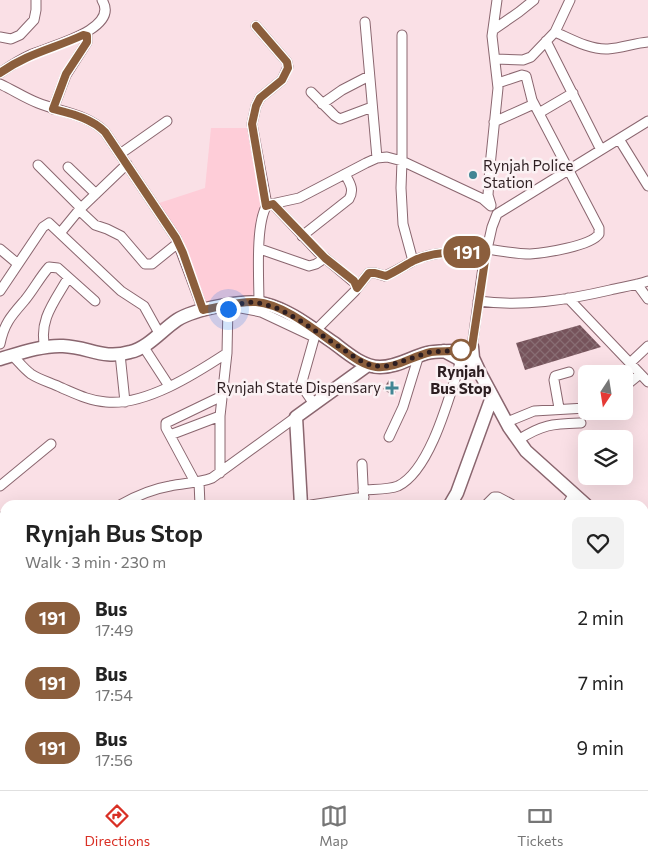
<!DOCTYPE html>
<meta charset="utf-8">
<style>
:root{--surface:#fff;--page:#f2f2f2;--text:#222;--muted:#767676;--line:#e0e0e0;--accent:#d93025}
body{margin:0;font-family:Commissioner,sans-serif;background:var(--page);color:var(--text);height:100vh;display:flex;flex-direction:column;font-size:19px;white-space:nowrap}
*{box-sizing:border-box;margin:0}
p{font-size:16px;color:var(--muted)}
.icon{flex:none;width:28px;height:28px;fill:none;stroke:currentColor;stroke-width:2;stroke-linecap:round;stroke-linejoin:round}
.map{position:relative;flex:1;overflow:hidden}
.drawer{position:absolute;left:0px;top:500px;width:649px;height:290px;display:flex;flex-direction:column;background:var(--surface);border-radius:15px 15px 0 0;box-shadow:0 5px 20px #0002}
.drawer>*{flex:none}
.badge{padding:0 10px;border-radius:16px;font-size:18px;line-height:32px}
.needle{width:32px;rotate:192deg}
.tools{position:absolute;left:578px;top:365px;display:grid;gap:10px}
.tools a{display:grid;place-items:center;width:55px;height:55px;border-radius:8px;background:var(--surface);box-shadow:0 5px 20px #0002;font-size:25px}
.you{position:absolute;width:25px;height:25px;margin:-12px;border:4px solid #fff;border-radius:50%;background:#1a73e8;box-shadow:0 0 0 8px #1a73e833}
.map>.badge{position:absolute;translate:-50% -50%;box-shadow:0 0 0 2px #fff}
.round{display:grid;place-items:center;flex:none;width:52px;height:52px;border-radius:8px;background:var(--page)}
.summary{display:flex;align-items:center;justify-content:space-between;height:85px;padding:0 25px}
h1{font-size:24px;font-weight:600;line-height:38px}
ul{padding:0;list-style:none}
li{display:flex;align-items:center;gap:15px;height:65px;padding:0 25px}
li div{flex:1}
li b{display:block;font-size:19px}
li em{font-style:normal}
li .badge{min-width:55px;font-weight:700;text-align:center}
.dock{display:flex;justify-content:space-around;align-items:center;height:70px;border-top:1px solid var(--line);background:var(--surface);font-size:14px;color:var(--muted)}
.dock a{display:grid;justify-items:center;gap:2px}
.dock .on{color:var(--accent)}
.map>svg:first-child{display:block}
.built{fill:#fecdd8}
.pitch{fill:#e4b4bf}
.water{fill:url(#water-rules)}
.building{fill:url(#building-cross-hatch)}
.lines{fill:none;stroke-linecap:round;stroke-linejoin:round}
.street-casing{stroke:#8a666f;stroke-width:11}
.secondary-casing{stroke:#8a666f;stroke-width:15}
.street{stroke:#fff;stroke-width:9}
.secondary{stroke:#fff;stroke-width:12}
.line-casing{stroke:#fff;stroke-width:11}
.line{stroke:#8b5e3c;stroke-width:8}
.walk{stroke:#2d1e21;stroke-width:5;stroke-dasharray:0 9}
.poi-dot{fill:#428694;stroke:#fbf2f4;stroke-width:2}
.stop-dot{fill:#fff;stroke:#8b5e3c;stroke-width:2.5}
.labels{text-anchor:middle;stroke-width:5;stroke-linejoin:round;paint-order:stroke}
.poi-label{font-size:15px;fill:#2d1e21;stroke:#fbf2f4;text-anchor:start}
.stop-label{font-size:15px;font-weight:bold;fill:#2d1e21;stroke:#fbf2f4}
</style>
<div class="map">
<svg width="648" height="790" viewBox="0 0 648 790">
<defs>
<pattern id="water-rules" width="6" height="5" patternUnits="userSpaceOnUse" patternTransform="scale(1.25)"><rect width="6" height="5" fill="#bb7688"/><path d="M0 2.5h6" fill="none" stroke="#98606f"/></pattern>
<pattern id="building-cross-hatch" width="8" height="8" patternUnits="userSpaceOnUse" patternTransform="scale(1.25)"><rect width="8" height="8" fill="#76535b"/><path d="M0 0l8 8M0 8l8-8" fill="none" stroke="#886d73"/></pattern>
</defs>
<rect width="100%" height="100%" fill="#fae0e6"/>
<!-- built -->
<path class="built" d="M211,128H247L258,158L261,210L253,253L255,275L252,298L199,304L177,248L150,206L205,188Z"/>
<!-- pitch -->
<path class="pitch" d="M644,603L648,609V658L644,667Z"/>
<!-- water -->
<path class="water" d="M5,771V785H10L5,790H0V775Z
M207,785H237L226,790H198Z
M408,785H435L434,790H416Z"/>
<!-- building -->
<path class="building" d="M580,325L601,347L525,370L516,343Z
M389,380L399,387L393,396L383,389Z"/>
<g class="lines">
<defs>
<path id="street" d="M365,22L377,158
M256,26L287,62L288,67L282,80L260,98L256,106L252,124L267,205
M493,30L519,12L534,0
M555,32C571,39 590,50 608,49C622,48 635,43 648,42
M402,35V161L401,188L403,224L413,261
M0,37L11,39L20,35L34,20L36,10V0
M546,41L601,150
M495,59L523,60L531,57L555,32L570,0
M0,73C10,66 19,60 30,55C47,47 121,30 102,0
M0,84C13,90 25,98 38,103C60,112 88,114 105,132L176,238L203,310
M311,92L335,116L340,119L372,107
M322,104L342,90L369,76
M53,109L66,75L87,42V36L83,35
M539,113L573,93
M494,122L534,104
M619,139L648,186
M120,154L167,121
M38,165L81,208
M68,167L96,194
M273,204L318,252L356,284L357,288L355,291L315,331
M491,205L488,195L490,166L498,88L492,36L497,0
M79,210L95,225L107,229L121,236L145,264H152L178,243
M61,232L79,210L127,164
M302,236L349,199C355,189 349,182 345,174
M0,249L18,264
M260,249L309,266L316,264L325,258
M487,249C501,251 516,254 530,254C545,253 591,246 599,234V228L532,100L526,76L522,75L498,83
M637,284L648,299
M357,288L369,273H375L385,276C395,272 404,266 413,261C435,250 462,252 486,254
M0,291L43,227L49,223L121,291L144,306L159,333
M568,298L648,382
M478,301C523,307 567,300 610,290C623,287 636,285 648,281
M259,303C259,279 255,224 267,205L299,198L366,163L377,158L387,157L402,161L483,199L491,206
M241,308L261,312L312,336L314,339L301,385L314,404
M0,344C4,323 12,315 25,300C34,289 40,277 49,267L58,268L95,301
M143,346L169,386
M472,347L483,267L492,227L497,214L648,121
M45,348C38,320 55,301 68,278
M120,354L125,402
M12,355C18,361 24,369 31,374C40,380 52,383 62,388C76,394 90,401 106,402C145,406 195,374 227,353
M630,363L648,346
M624,387L640,374
M559,408L554,380L555,376L569,372
M507,422L534,411L586,408
M170,435L220,416
M389,437L403,407L419,355
M518,440C543,424 552,424 581,423
M362,464L364,505
M220,473V416L227,353L228,305
M195,482L166,428V423L222,396
M199,482L200,505
M0,486L51,444
M363,490C374,489 388,490 398,486C431,470 450,394 461,360
M120,505C136,496 152,489 170,486C185,483 199,483 212,478L296,417
M311,505L364,497
M486,505L494,497H498L513,505
M567,505L574,494
M0,517L5,525
M0,570L5,569
M0,605H5
M0,640H5
M0,675L5,674
M0,714H2
M644,742L648,744
M53,790H66
M476,790L478,785
M501,790L503,785
M544,790L546,785"/>
<path id="secondary" d="M444,351L457,358L478,372
M0,359C20,353 43,345 63,346C89,347 103,360 130,352C148,348 162,330 177,320C194,309 245,299 265,304C290,310 313,329 334,343C347,353 363,367 380,367C398,367 411,357 427,353C440,350 463,353 472,347L473,358L480,373L509,427L526,451L586,505
M301,505L296,417L368,365
M450,505L457,493L492,397
M644,585L648,591"/>
</defs>
<!-- street casing -->
<use href="#street" class="street-casing"/>
<!-- secondary casing -->
<use href="#secondary" class="secondary-casing"/>
<!-- street -->
<use href="#street" class="street"/>
<!-- secondary -->
<use href="#secondary" class="secondary"/>
</g>
<g class="lines">
<defs>
<path id="line" d="M0,73C28,53 53,49 83,35L87,36V42L66,74L53,109C72,114 91,118 105,132L176,238L183,253L203,310C220,307 238,301 256,302C284,304 316,331 339,347C350,355 362,365 376,367C396,369 412,356 431,352C443,350 462,353 472,347L486,254C462,251 435,250 413,261C404,266 395,272 386,276L375,273H369L357,288L354,281L325,258L273,204L266,206L252,124L256,106L260,98L282,80L288,68L287,62L256,26"/>
</defs>
<!-- line casing -->
<use href="#line" class="line-casing"/>
<!-- line -->
<use href="#line" class="line"/>
<!-- walk -->
<path class="walk" d="M228,309V305L254,302L264,304L279,309L299,320L359,360L372,366H388L430,352L461,350"/>
</g>
<!-- markers -->
<g class="poi-dot">
<circle cx="473" cy="175" r="5"/>
<path d="M389.5 380.5h5v5h5v5h-5v5h-5v-5h-5v-5h5z"/>
</g>
<circle class="stop-dot" cx="461" cy="350" r="10"/>
<g class="labels">
<!-- poi labels -->
<g class="poi-label">
<text x="483" y="171">Rynjah Police<tspan x="483" dy="17">Station</tspan></text>
<text x="381" y="393" text-anchor="end">Rynjah State Dispensary</text>
</g>
<!-- stop labels -->
<g class="stop-label">
<text x="461" y="377">Rynjah<tspan x="461" dy="17">Bus Stop</tspan></text>
</g>
</g>
</svg>
<div class="tools">
<a><svg class="needle" viewBox="-14 -14 28 28"><path d="M0-13l5 13h-10z" fill="#e53935"/><path d="M0 13l5-13h-10z" fill="#767676"/></svg></a>
<a><svg class="icon" aria-label="layers" viewBox="0 0 24 24"><path d="M12 4l9 5-9 5-9-5zM3 14l9 5 9-5"/></svg></a>
</div>
<div class="you" style="left:228px;top:309px"></div>
<b class="badge" style="left:467px;top:252px;background:#8b5e3c;color:#fff">191</b>
<section class="drawer">
<div class="summary"><div><h1>Rynjah Bus Stop</h1><p>Walk · 3 min · 230 m</p></div><a class="round"><svg class="icon" aria-label="heart" viewBox="0 0 24 24"><path d="M12 20l-8-8c-3-5 5-10 8-4 3-6 11-1 8 4z"/></svg></a></div>
<ul>
<li><span class="badge" style="background:#8b5e3c;color:#fff">191</span><div><b>Bus</b><p>17:49</p></div><em>2 min</em></li>
<li><span class="badge" style="background:#8b5e3c;color:#fff">191</span><div><b>Bus</b><p>17:54</p></div><em>7 min</em></li>
<li><span class="badge" style="background:#8b5e3c;color:#fff">191</span><div><b>Bus</b><p>17:56</p></div><em>9 min</em></li>
</ul>
</section>
</div>
<nav class="dock">
<a class="on"><svg class="icon" aria-label="directions" viewBox="0 0 24 24"><path d="M12 3l9 9-9 9-9-9zM9 14v-3h6M13 9l2 2-2 2"/></svg>Directions</a>
<a><svg class="icon" aria-label="map" viewBox="0 0 24 24"><path d="M3 6l6-2 6 2 6-2v14l-6 2-6-2-6 2zM9 4v14M15 6v14"/></svg>Map</a>
<a><svg class="icon" aria-label="tickets" viewBox="0 0 24 24"><path d="M3 7h18v10H3zM15 7v10"/></svg>Tickets</a>
</nav>
